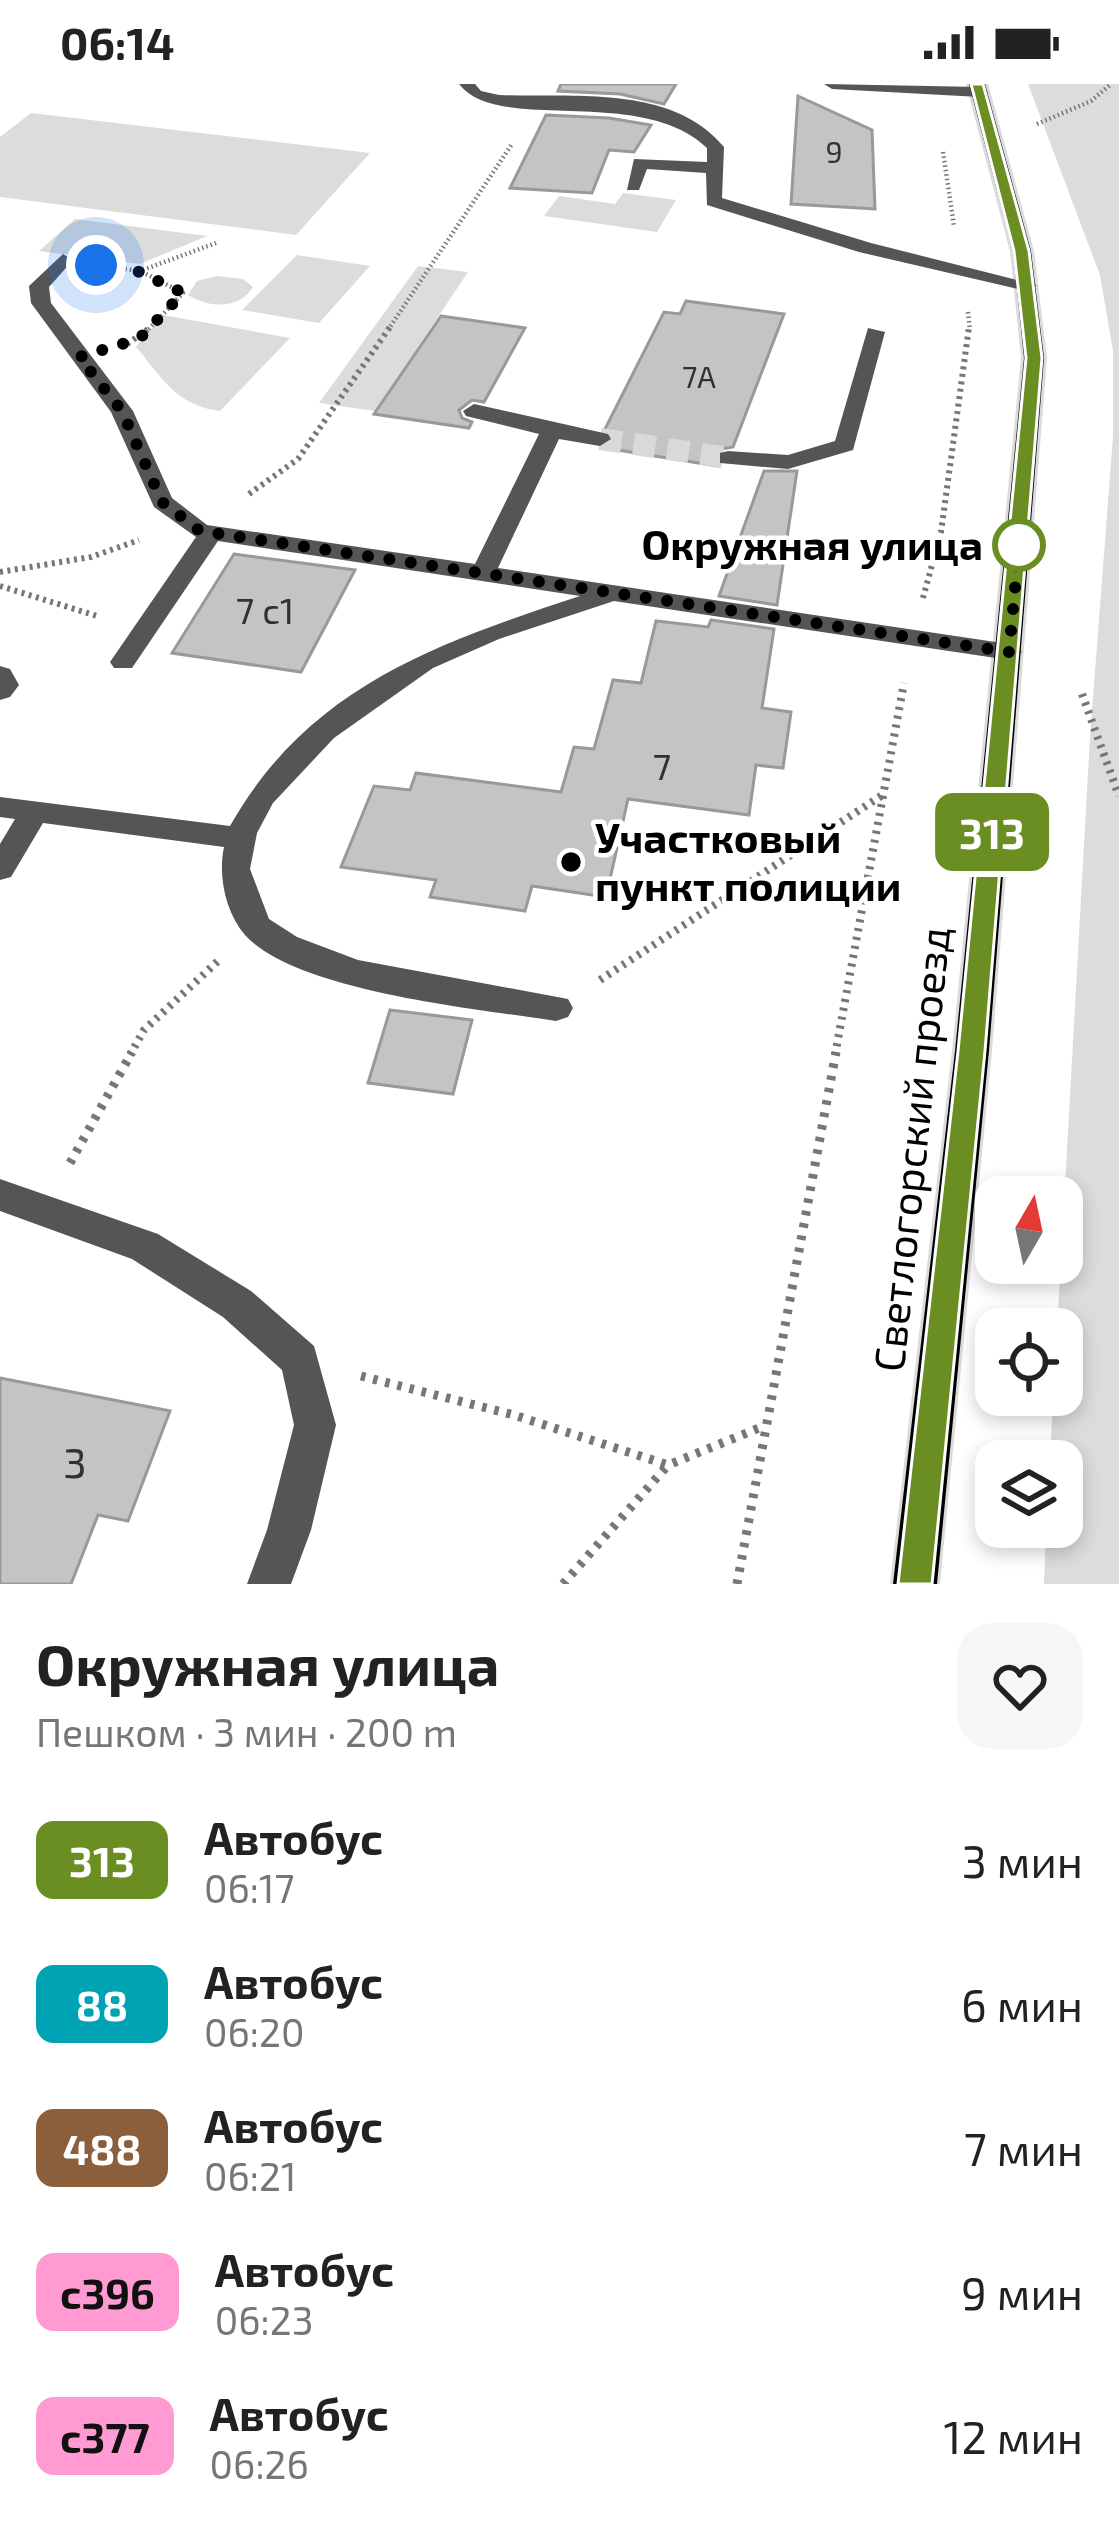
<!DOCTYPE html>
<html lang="ru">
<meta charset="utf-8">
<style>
:root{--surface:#fff;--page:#f6f6f6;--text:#222;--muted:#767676}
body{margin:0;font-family:"Exo 2",sans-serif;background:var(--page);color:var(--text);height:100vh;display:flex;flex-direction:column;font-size:45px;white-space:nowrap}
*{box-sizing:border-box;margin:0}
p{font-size:39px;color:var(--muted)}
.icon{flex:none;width:66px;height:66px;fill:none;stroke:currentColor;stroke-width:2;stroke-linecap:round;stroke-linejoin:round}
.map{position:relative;height:1500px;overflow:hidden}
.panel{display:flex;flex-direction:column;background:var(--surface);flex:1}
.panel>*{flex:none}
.badge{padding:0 24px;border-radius:18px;font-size:42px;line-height:78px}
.needle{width:78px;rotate:9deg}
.tools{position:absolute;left:975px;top:1092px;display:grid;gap:24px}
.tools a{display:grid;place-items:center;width:108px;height:108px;border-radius:24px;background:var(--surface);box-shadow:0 6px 18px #0003;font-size:60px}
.you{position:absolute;width:60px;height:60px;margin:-30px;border:9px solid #fff;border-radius:50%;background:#1a73e8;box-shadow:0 0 0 18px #1a73e833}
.map>.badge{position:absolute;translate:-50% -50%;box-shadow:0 0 0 6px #fff}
.round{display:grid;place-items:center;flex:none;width:126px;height:126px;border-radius:36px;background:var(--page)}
.summary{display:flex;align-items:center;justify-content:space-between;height:204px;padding:0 36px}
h1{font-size:57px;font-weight:700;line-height:90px}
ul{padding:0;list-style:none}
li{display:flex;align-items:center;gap:36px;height:144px;padding:0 36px}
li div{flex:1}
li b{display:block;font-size:45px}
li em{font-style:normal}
li .badge{min-width:132px;font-weight:700;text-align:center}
.status{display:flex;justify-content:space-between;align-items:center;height:84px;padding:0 60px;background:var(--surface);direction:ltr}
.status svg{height:33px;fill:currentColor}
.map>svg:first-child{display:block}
.green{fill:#dcdcdc}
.building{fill:#c4c4c4;stroke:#999;stroke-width:3}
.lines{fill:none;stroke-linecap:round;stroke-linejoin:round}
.minor-tunnel{stroke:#d9d9d9;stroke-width:22;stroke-dasharray:22 12;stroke-linecap:butt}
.major-casing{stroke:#dbdbdb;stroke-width:6}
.path-far3{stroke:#777;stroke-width:4.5;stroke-dasharray:1.5 3;stroke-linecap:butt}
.path-far2{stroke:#777;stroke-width:6;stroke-dasharray:3 4.5;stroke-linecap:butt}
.path-far1{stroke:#777;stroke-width:8;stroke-dasharray:3 6;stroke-linecap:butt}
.path{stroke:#777;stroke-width:9;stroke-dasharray:4.5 8;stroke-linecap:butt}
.minor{fill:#555;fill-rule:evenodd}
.major{fill:#000;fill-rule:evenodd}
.line{fill:#6b8e23;stroke:#fff;stroke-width:3}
.walk{stroke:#000;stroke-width:12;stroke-dasharray:0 21.6}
.stop-dot{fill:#fff;stroke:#6b8e23;stroke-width:6}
.poi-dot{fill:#000;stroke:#fff;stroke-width:4.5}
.labels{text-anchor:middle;stroke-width:9;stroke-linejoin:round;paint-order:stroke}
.far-number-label{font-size:30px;fill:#313131}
.number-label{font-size:36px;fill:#313131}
.stop-label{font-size:42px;font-weight:bold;fill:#000;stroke:#fff;text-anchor:end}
.poi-label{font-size:42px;font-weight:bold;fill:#000;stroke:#fff;text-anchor:start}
.street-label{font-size:42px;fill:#000;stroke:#fff}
.near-number-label{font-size:42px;fill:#313131}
</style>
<div class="status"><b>06:14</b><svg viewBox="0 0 49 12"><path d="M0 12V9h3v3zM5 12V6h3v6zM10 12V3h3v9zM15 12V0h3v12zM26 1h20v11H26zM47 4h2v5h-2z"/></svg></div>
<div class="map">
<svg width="1119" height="1500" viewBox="0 0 1119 1500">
<rect width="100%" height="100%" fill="#fff"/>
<!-- green -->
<path class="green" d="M1028,0H1119V1500H1044L1046,1443H1062V1377H1050L1053,1311H1062V1245H1057L1090,653L1113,352V267L1100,191Z
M31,29L370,69L296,151L0,113V53Z
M623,109L676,116L657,148L544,132L559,112L615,120Z
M75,135L207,152L140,180L39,167Z
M297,171L370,182L319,239L242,226Z
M418,182L468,188L375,327L319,319Z
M217,192L243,195L253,203C239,226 209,224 188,211L197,197Z
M163,231L290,254L220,327C176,321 164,296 136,263Z"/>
<!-- building -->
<path class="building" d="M561,0H676L664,20L620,10L558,7Z
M798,12L872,46L875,125L791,120Z
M546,31L609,34L651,41L634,68L609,66L592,109L510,104Z
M686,217L784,230L733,363L716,366L717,382L605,364L615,356L605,345L664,228L680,230Z
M441,232L525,244L484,318L472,316L459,326L462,334L472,338L469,344L374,330Z
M764,387H797L777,521L719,512Z
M234,470L355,486L301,588L172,569Z
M711,536L774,545L762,624L791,628L783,684L756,681L749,731L628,715L606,813L532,802L525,827L430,813L436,796L341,783L374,702L410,706L416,689L561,708L574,663L594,665L613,596L641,599L656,537L708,543Z
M390,926L472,936L453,1010L368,999Z
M0,1294L170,1327L128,1437L98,1431L71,1500H0Z"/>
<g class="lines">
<!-- minor-tunnel -->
<path class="minor-tunnel" d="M600,355L728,374"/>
<defs>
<path id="major" d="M969,0H985L1031,167L1044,274L989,967L937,1500H893L955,967L1024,274L1013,167Z"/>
</defs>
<!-- major casing -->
<use href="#major" class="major-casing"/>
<!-- path-far3 -->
<path class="path-far3" d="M1037,40L1091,17L1111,0
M943,68L954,142
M103,182L140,187L216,159
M142,188L183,209L148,246
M968,228L970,246
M388,246L512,60"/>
<!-- path-far2 -->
<path class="path-far2" d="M127,260L151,243
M249,410L298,375L390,243
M0,488L91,473L139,456
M0,502L97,532
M923,514L941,448L969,243"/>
<!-- path-far1 -->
<path class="path-far1" d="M1082,610L1119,712
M600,896L884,710
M130,971L144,946L219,876
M835,971L904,599"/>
<!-- path -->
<path class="path" d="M70,1079L132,968
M361,1292L514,1331L668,1381L764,1342
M563,1500L668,1381
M737,1500L836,968"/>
<!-- minor -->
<path class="minor" d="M459,0H475L481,7L499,11C573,14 672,0 724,63L722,114L871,159L1037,201L1027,207L859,168L707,121L706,89L647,85L639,106H627L634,75L707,78V64C640,0 498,51 459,0Z
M824,0L980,3L988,8L980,13L832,5Z
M63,170L73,176L49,203L51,219L133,327L172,414L207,441L475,480L539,350L466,332L463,327L474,320L608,350L611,355L600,362L559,355L498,484L1009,560L1022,568L1009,576L614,517L499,555L433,584L334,654L273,719L257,749L250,785L269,835L297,853L358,876L568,915L573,924L568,933L556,937C480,925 297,908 245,851C225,828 218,791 224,763L43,739L11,793L0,796V760L15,735L0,733V713L230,742C309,602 438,559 580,512L218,457L132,584H114L110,578L196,453L154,423L111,328L31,219L29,202Z
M868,244L885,248L853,366L788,385L720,379V369L728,367L788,371L835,357Z
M0,582L10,585L19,601L10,613L0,616Z
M0,1095L158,1150L251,1207L314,1262L336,1341L311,1446L291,1500H247L267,1446L294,1341L282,1286L223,1233L132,1175L0,1127Z"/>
<!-- major -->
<use href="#major" class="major"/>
</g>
<!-- line -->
<path class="line" d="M971,0H983L1029,167L1042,274L985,967L932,1500H898L958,967L1026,274L1014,167Z"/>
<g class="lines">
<!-- walk -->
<path class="walk" d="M96,181L140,188L183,209L139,255L79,273L122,327L162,418L200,447L1009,568L1019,461"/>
</g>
<!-- markers -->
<circle class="stop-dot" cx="1019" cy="461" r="24"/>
<circle class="poi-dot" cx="571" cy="778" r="12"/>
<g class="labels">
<!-- far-number labels -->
<g class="far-number-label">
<text x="834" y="79">9</text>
<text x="699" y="304">7А</text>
</g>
<!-- number labels -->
<g class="number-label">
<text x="265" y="540">7 с1</text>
<text x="662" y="696">7</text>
</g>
<!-- stop labels -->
<g class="stop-label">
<text x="983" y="476">Окружная улица</text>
</g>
<!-- poi labels -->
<g class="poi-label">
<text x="595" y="769">Участковый<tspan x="595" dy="48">пункт полиции</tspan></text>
</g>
<!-- street labels -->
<g class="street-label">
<text transform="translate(912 1065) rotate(-84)" y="15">Светлогорский проезд</text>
</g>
<!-- near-number labels -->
<g class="near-number-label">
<text x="75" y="1394">3</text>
</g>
</g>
</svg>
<div class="tools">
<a><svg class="needle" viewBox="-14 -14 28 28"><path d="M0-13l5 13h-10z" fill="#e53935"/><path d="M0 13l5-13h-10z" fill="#767676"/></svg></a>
<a><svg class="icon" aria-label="locate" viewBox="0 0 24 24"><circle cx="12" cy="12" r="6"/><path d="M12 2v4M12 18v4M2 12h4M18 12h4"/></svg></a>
<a><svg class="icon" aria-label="layers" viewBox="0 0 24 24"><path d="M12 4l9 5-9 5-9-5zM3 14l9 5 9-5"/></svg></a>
</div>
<div class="you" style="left:96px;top:181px"></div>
<b class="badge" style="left:992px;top:748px;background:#6b8e23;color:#fff">313</b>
</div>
<section class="panel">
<div class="summary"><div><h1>Окружная улица</h1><p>Пешком · 3 мин · 200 m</p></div><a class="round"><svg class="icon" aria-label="heart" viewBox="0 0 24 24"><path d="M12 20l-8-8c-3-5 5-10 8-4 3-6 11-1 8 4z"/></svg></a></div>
<ul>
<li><span class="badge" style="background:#6b8e23;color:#fff">313</span><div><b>Автобус</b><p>06:17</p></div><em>3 мин</em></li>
<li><span class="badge" style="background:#00a3b4;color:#fff">88</span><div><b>Автобус</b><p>06:20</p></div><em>6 мин</em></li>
<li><span class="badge" style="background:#8b5e3c;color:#fff">488</span><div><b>Автобус</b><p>06:21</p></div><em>7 мин</em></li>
<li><span class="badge" style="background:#ff9ad2;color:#111">с396</span><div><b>Автобус</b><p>06:23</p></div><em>9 мин</em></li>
<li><span class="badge" style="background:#ff9ad2;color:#111">с377</span><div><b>Автобус</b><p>06:26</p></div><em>12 мин</em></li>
</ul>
</section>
